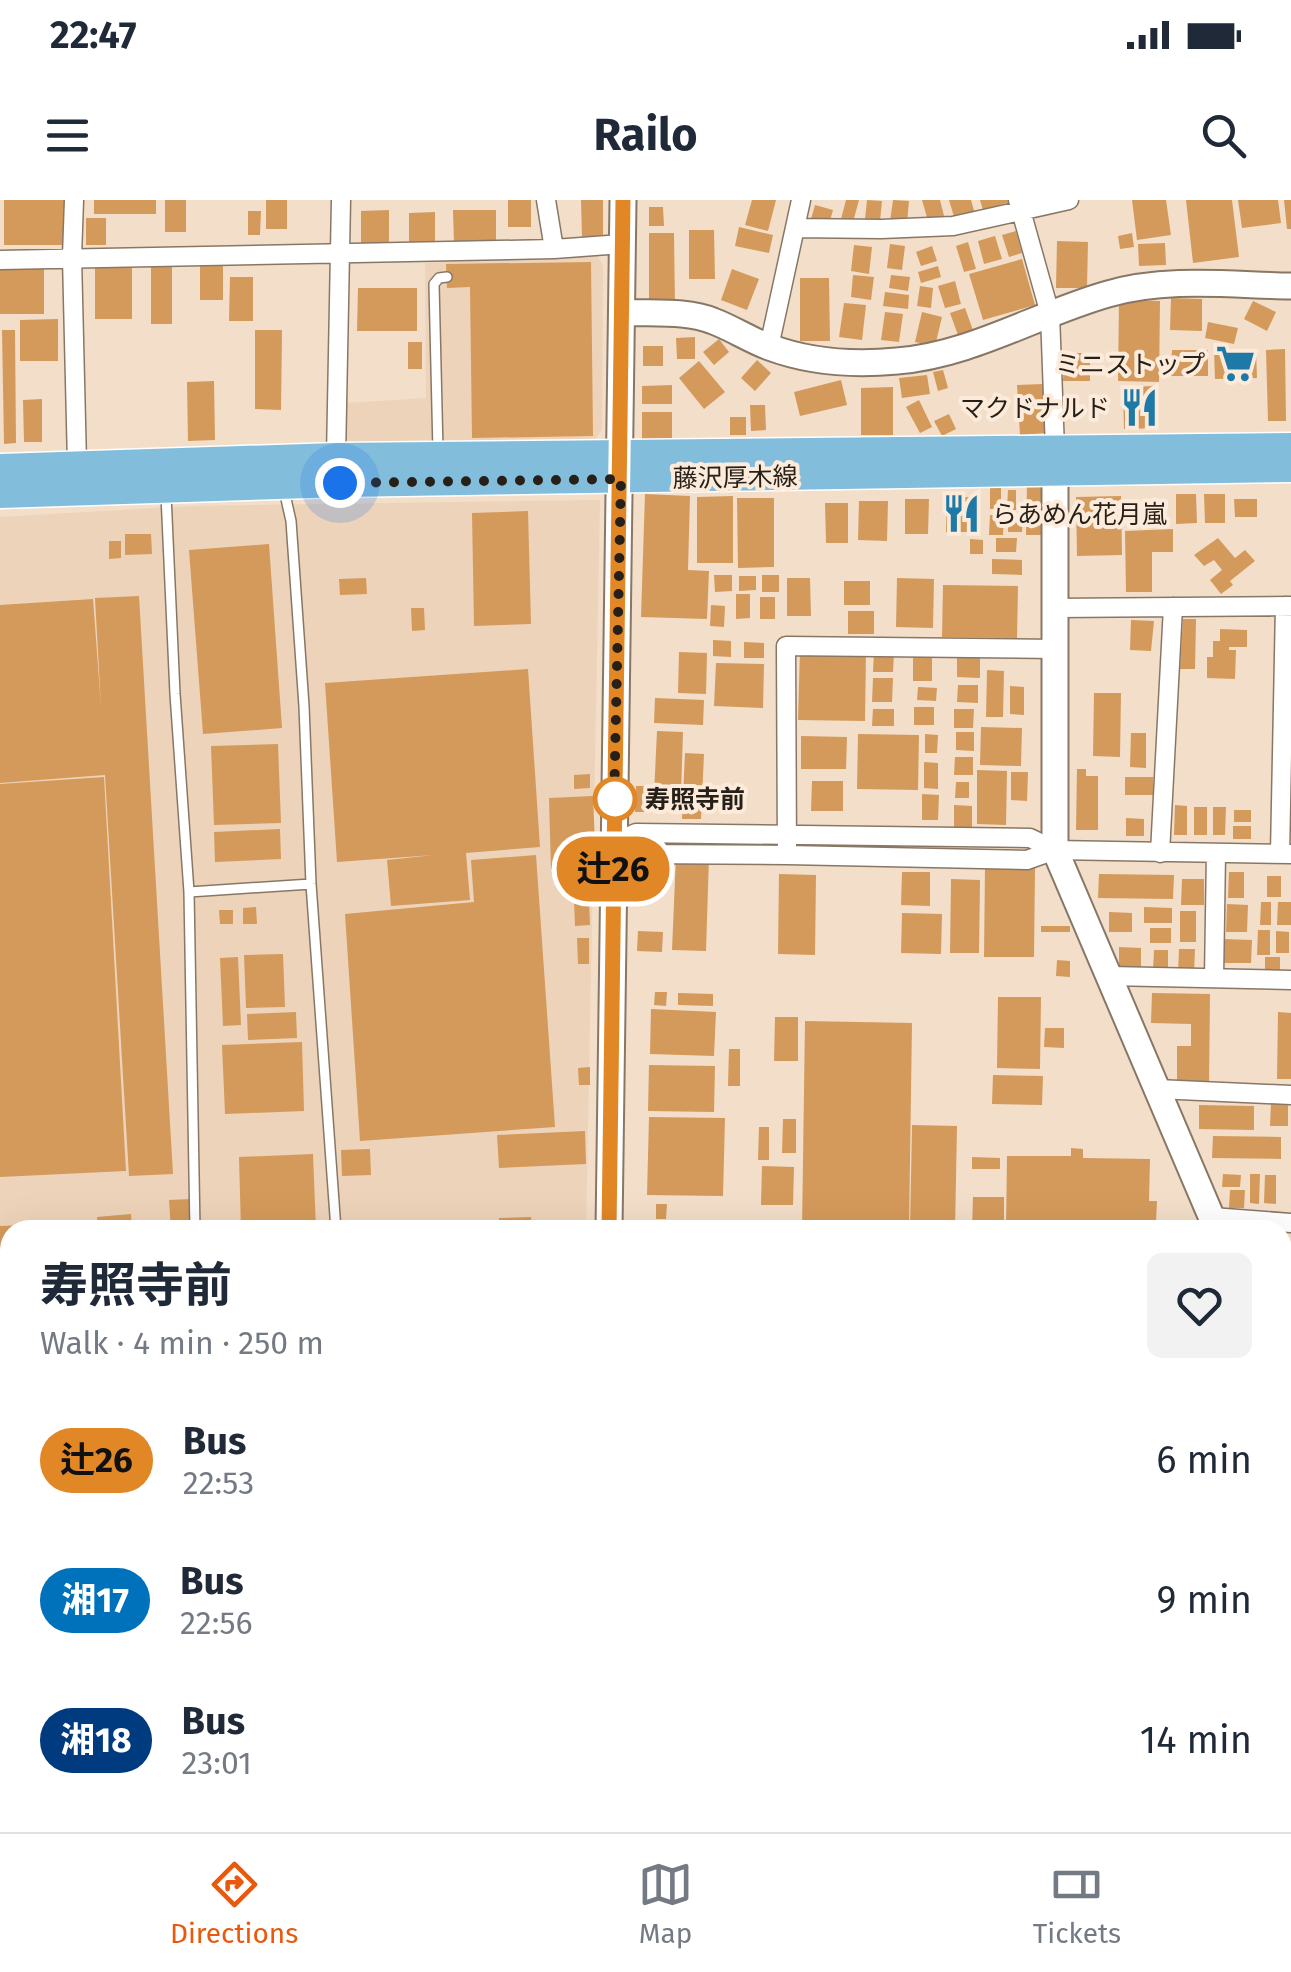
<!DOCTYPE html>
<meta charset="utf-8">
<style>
:root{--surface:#fff;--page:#f2f2f3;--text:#1f2937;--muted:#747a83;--line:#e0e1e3;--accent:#ea580c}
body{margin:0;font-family:"Fira Sans","Noto Sans JP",sans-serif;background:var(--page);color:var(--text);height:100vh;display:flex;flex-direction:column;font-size:38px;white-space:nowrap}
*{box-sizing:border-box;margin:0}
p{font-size:32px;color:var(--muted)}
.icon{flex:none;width:55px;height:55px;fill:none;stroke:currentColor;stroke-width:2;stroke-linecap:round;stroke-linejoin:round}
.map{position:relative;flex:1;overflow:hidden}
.sheet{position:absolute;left:0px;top:1020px;width:1292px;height:612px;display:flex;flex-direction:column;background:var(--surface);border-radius:30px 30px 0 0;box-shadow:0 10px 40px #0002}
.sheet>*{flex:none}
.badge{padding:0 20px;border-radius:32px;font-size:35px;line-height:65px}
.you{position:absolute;width:50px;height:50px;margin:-25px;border:8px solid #fff;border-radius:50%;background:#1a73e8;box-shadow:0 0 0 15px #1a73e833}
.map>.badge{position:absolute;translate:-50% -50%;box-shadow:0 0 0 5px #fff}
.round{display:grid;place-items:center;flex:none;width:105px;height:105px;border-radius:15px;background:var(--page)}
.overview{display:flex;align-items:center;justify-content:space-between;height:170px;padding:0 40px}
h1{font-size:48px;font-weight:700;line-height:75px}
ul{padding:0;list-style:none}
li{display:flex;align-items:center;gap:30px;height:140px;padding:0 40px}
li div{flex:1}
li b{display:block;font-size:38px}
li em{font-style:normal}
li .badge{min-width:110px;font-weight:700;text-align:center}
.status{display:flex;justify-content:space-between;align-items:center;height:70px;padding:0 50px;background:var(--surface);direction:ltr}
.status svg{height:28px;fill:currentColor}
header{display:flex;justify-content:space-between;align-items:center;height:130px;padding:0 40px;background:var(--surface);font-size:45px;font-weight:700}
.tabs{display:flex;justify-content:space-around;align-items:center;height:140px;border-top:2px solid var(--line);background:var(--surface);font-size:28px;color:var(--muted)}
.tabs a{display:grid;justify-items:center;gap:5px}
.tabs .on{color:var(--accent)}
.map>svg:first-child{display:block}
.built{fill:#edd3b9}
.building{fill:#d49a5b}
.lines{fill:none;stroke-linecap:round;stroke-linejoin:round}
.lane-casing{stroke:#897765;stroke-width:12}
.street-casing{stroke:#897765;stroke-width:21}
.secondary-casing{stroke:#897765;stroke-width:29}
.primary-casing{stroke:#fff;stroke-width:31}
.lane{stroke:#fff;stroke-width:9}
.street{stroke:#fff;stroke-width:18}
.secondary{stroke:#fff;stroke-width:25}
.primary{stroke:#83bddc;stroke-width:28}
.line-casing{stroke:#fff;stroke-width:22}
.line{stroke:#e18726;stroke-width:15}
.walk{stroke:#272018;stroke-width:10;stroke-dasharray:0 18}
.stop-dot{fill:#fff;stroke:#e18726;stroke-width:5}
.labels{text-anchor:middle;stroke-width:8;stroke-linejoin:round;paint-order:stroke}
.poi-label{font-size:25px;fill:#272018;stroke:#fcebdb;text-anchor:end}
.street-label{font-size:25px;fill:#272018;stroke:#fcebdb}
.stop-label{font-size:25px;font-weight:bold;fill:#272018;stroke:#fcebdb;text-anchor:start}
</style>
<div class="status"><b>22:47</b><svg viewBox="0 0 49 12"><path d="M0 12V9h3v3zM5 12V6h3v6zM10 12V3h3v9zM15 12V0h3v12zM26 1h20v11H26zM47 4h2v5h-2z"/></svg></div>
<header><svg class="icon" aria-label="menu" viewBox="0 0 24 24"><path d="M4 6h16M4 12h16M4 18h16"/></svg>Railo<svg class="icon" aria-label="search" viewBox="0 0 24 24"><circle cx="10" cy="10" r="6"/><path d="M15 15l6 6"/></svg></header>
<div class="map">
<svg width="1291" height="1632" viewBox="0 0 1291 1632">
<rect width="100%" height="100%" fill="#f2dec9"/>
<!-- built -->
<path class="built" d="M597,56L603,65L602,229L594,241L349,242L343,237L347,203L426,198L425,63Z
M600,300L586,1030H10V1122L0,1121V317L191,306Z"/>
<!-- building -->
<path class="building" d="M4,0H64V45H4Z
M94,0H156V14H94Z
M165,0H186V32H165Z
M266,0H287V29H266Z
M508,0H531V27H508Z
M581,0H603V37L582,38Z
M752,0H776L768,31L745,25Z
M846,0H859L853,22L841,19Z
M867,0L882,1L880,21L865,19Z
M893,0L909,1L907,23L890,21Z
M922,0H940L944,16L928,21Z
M949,0H971L975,14L955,20Z
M980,0H1013V1L983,10Z
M1132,0H1166L1171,35L1137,40Z
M1186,0H1232L1239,57L1193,63Z
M1238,0H1278L1281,23L1242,28Z
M1284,0H1291V29H1287Z
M815,5L833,10L829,24L811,19Z
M649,7H663L664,26H649Z
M389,10V43H361V11Z
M453,10H496V44H454Z
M248,11H261L260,35H248Z
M435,12V43H409V13Z
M86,18H106V45H86Z
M739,27L773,35L769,53L735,46Z
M689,30H714L715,79H689Z
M1016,31L1022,53L1009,57L1002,35Z
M649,33H674L675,107H649Z
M1132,33L1134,47L1120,49L1118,36Z
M995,36L1002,59L984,64L978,41Z
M1057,41L1088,42L1087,88H1056Z
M968,42L976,69L964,72L956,46Z
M1165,43L1166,65L1139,66L1138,44Z
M890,44L905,46L902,70L887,68Z
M854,45L872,47L869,74L851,71Z
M932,46L937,61L921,66L916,52Z
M151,59L172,60V124H151Z
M1022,59L1035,105L983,120L969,74Z
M200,61H223V100H200Z
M591,62L593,236L472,238L470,87L447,88L446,64Z
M95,65H132V119H95Z
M0,66H44V114H0Z
M938,66L941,77L921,83L918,72Z
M732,69L759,79L747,110L721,100Z
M853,75L874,77L871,100L851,97Z
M891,75L910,77L908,91L889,88Z
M230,77H253V121H229Z
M800,78H829L830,141H800Z
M955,81L961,104L945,108L938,86Z
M920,86L933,88L931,108L917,106Z
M358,88H417V131H357Z
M885,92L909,95L908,109L883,106Z
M1171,98L1202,99V131L1170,130Z
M1119,100L1160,101L1159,182L1118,181Z
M1253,101L1276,112L1267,131L1244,119Z
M844,103L866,105L862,140L839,137Z
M965,108L974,133L959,138L950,113Z
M885,112L903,114L899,142L881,140Z
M922,112L942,117L935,146L915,142Z
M58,119V161H20V120Z
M1208,122L1238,128L1234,144L1205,138Z
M2,130H15L16,243L4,244Z
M255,130H282L281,210L255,209Z
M695,137V159H677L676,138Z
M719,139L729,152L714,165L703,152Z
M408,142H422V169H408Z
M643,146H663V166H643Z
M1285,149L1286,221H1268L1266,150Z
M1172,150H1208V176H1171Z
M1256,150L1257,178L1215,179L1214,151Z
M1064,153H1090V181H1063Z
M757,160L771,173L755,191L741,178Z
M699,161L725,192L704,209L679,178Z
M943,170L948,188L938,191L933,172Z
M927,175L930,194L902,198L899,178Z
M841,180L847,205L800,216L794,192Z
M214,181L215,240L188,241L187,182Z
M1043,184L1046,233L1020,235L1017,185Z
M672,185V204H642V186Z
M1157,186L1158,228L1124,229L1123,187Z
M893,187V235H861V188Z
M42,199V242H24L23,200Z
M919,200L932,227L920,233L906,207Z
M750,205H765L766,230L751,231Z
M642,212H672V239H642Z
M949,214L956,229L942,236L934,221Z
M730,217H746V235H730Z
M1027,284H1042L1041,335H1026Z
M990,287H1001V309H990Z
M1008,290H1016V310H1007Z
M645,294L690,296L688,370L709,371L707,419L641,417Z
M1176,294H1196L1197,323L1176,324Z
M1204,294H1225V323H1205Z
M733,296V363H697V297Z
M1121,296L1122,355L1077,356L1076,297Z
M947,297H978V332H946Z
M737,298H774V367L738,368Z
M905,299H929L928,334H905Z
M1234,299H1257V317H1235Z
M859,301H888L887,341L858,340Z
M825,303H848V343H826Z
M528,311L531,424L474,426L472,313Z
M990,315L1004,316L1003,335H989Z
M1008,316H1023L1022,332H1008Z
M1173,329V352H1152V392H1126L1125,331Z
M125,334H151L152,354L125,355Z
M996,338H1017L1016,352H996Z
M1218,338L1235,358L1245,350L1255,361L1230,381L1233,385L1221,394L1210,380L1222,370L1214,360L1204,366L1194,355Z
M970,339L983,340V354H970Z
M109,341H121V358L109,359Z
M269,344L282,528L203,534L189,350Z
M992,359L1022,360V375L992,374Z
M714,375H732V391L715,392Z
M762,375H779V392H762Z
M739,376H756V390L739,391Z
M366,378L367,394L340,395L339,379Z
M787,378H810L811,416H787Z
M897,378L934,379L933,428L896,427Z
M844,381H870V405H844Z
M943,385L1018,386L1017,438L942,437Z
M736,394H750V418L736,419Z
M139,396L173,974L129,976L105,575L0,583V405L93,399L101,506L95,398Z
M760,397H775V419H760Z
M711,405L725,406L724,427L710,426Z
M411,408H424L425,430L412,431Z
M848,411H874V434H848Z
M1183,419H1196L1195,469H1180Z
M1131,420L1154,421L1151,451L1130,450Z
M1220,429L1247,430V447H1229V450H1236L1235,479L1207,478V457H1213V441H1220Z
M713,440L731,441V457L713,456Z
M744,442L764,443V458H744Z
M800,450L866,451L865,521L798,520Z
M679,452L707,453L706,494L678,493Z
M874,452L894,453L893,472H873Z
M913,456H932V481H913Z
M957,458H980V478L957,477Z
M716,463L764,464L763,508L714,506Z
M528,469L540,647L466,653L470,700L391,706L387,660L434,655L337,662L325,483Z
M987,470L1004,471L1003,517H986Z
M873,478H893L892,502H872Z
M958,485H978V503L957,502Z
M1010,486L1024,487V515L1010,514Z
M918,487L937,488L936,501L917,500Z
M1094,493H1121L1120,557L1093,556Z
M655,498L704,500L703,525L654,523Z
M914,507H934V525H914Z
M873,509H894V526H872Z
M954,509H974L973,528H954Z
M981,527L1022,528L1021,566L980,565Z
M657,531L683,532L681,594H654Z
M956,532H974V551L956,550Z
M1131,533H1146V568L1130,567Z
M858,534L919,535L918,590L857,589Z
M925,534L938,535L937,553H925Z
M801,536L847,537L846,569H801Z
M278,544L281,623L214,625L211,546Z
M685,553L704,554L701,619H682Z
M955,557H973V575H954Z
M924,562L938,563V589L924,588Z
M1077,569H1086V576H1098V630H1076Z
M977,570L1007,571L1006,625L977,624Z
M1011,572H1028L1027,601L1011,600Z
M590,574V588L574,589V575Z
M104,577L126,971L0,977V584Z
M1125,577H1153V595H1125Z
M812,581H843V611H811Z
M956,582H969V598H955Z
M636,586H644V612H635Z
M922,594L939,595L938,620H922Z
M593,596L596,668L551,669L549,598Z
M954,605L972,606V627H954Z
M1175,605L1187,606V635H1174Z
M1194,607H1207V635H1194Z
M1213,607H1226L1225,635H1213Z
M1234,610H1251V622H1234Z
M1126,618L1144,619V636H1126Z
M1233,626H1251V639H1233Z
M280,629L281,659L215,662L214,632Z
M536,655L555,927L360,941L345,714L474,702L471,660Z
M676,656L709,657L706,751L672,750Z
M985,667H1035L1034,757H984Z
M902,672H930V706L901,705Z
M1229,672H1244V698H1228Z
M588,673L590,725L575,726L573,674Z
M779,674L816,675L815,755L778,754Z
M1099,674L1174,675L1173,699L1098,698Z
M1267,676H1281V697H1267Z
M951,679L980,680L979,753H950Z
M1182,679H1204V705H1181Z
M1261,702H1271V725H1260Z
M1278,702H1291V725H1277Z
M1227,704L1248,705L1247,732H1226Z
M256,707L257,724H243V708Z
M1144,707L1172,708V723H1144Z
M219,710H233V724H220Z
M1180,711H1196V742H1180Z
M1109,712L1132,713V732H1109Z
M902,713L942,714L941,754L901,753Z
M1041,726H1070V732H1041Z
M1150,728H1171V743H1150Z
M1258,730H1270V755H1257Z
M638,731L663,732L662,752L637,751Z
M1276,731L1289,732V753H1276Z
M577,738H589V764H578Z
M1223,739L1252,740L1251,763H1223Z
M1119,747L1141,748V772L1119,771Z
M1179,749H1195L1194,773H1178Z
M1154,750H1168V772H1153Z
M283,754L285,807L246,808L244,755Z
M238,757L241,825L223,826L220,758Z
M1265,757H1280V775H1265Z
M1057,760L1070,761V777L1056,776Z
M655,792H667L666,806L654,805Z
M678,793L713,794V806L678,805Z
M1152,793L1210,794L1209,884L1177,883V846H1191V824L1151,823Z
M998,797H1041L1040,869L997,868Z
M651,809L716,812L714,856L650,854Z
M296,812L297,838L248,840L247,814Z
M1278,812L1291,813V879H1277Z
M775,817H798V861H774Z
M805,821L912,823L909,1030H802Z
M1045,828H1064V848L1044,847Z
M302,842L304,911L225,914L222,845Z
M729,849H740V886H728Z
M649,865L715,866L714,912L648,911Z
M590,867V885H579L578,868Z
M993,875L1043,876L1042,905L992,904Z
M1271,903L1288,904V926H1270Z
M1199,905L1254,906V930L1199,929Z
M649,917L725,918L723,996L647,995Z
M783,919H796V953H782Z
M912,925L957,926L955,1030H910Z
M759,927H769V960H758Z
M585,931L586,964L499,968L497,935Z
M1213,936L1281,937V959L1212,958Z
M1071,948L1083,949V958L1150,959L1149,1001H1157L1156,1022H1149V1030H1006L1007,956H1071Z
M370,949L371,975L342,976L341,950Z
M313,954L316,1030H241L239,957Z
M972,957L1000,958V969H972Z
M762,966L794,967L793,1005H761Z
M1223,974L1241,975L1240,987H1222Z
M1250,974H1260L1259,1004L1250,1003Z
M1265,975H1276V1004L1264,1003Z
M1230,990H1245L1244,1008H1229Z
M973,997H1004V1030H972Z
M192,999L193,1030H171L169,1000Z
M656,1004H667L666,1019H656Z
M131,1014L132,1030H98L97,1017Z
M531,1017L532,1030H499V1018Z
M86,1023L87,1030H10V1071H0V1026Z
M1282,1067H1291V1107H1282Z
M10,1078V1116H0V1079Z
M0,1147L10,1148V1175H0Z
M2,1180H10V1223H0Z
M0,1272L10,1273V1362L0,1361Z
M1282,1339H1291V1392H1282Z
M0,1424L10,1425V1474H0Z
M1284,1436L1291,1437V1473H1283Z
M1282,1479H1291V1543H1282Z
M0,1485H10V1530L0,1529Z
M0,1537H10V1613H0Z
M53,1622H95V1632H53Z
M128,1622H159L158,1632H128Z
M162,1622H189V1632H162Z
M257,1622H292V1632H257Z
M311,1622H491V1632H311Z
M504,1622H577V1632H503Z
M657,1622H700V1632H657Z
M709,1622H737V1632H709Z
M762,1622H790V1632H761Z
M804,1622H850V1632H804Z
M861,1622H913V1632H861Z
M1044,1622H1077V1632H1044Z
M1153,1622H1186V1632H1153Z
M1200,1622H1276V1632H1200Z
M948,1626L1034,1627V1632H947Z"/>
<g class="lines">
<defs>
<path id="lane" d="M438,251L434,84L439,78L447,77
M284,290L291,321L304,506L311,684L336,1030
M166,295L175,494L189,692L195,1030
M189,692L311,684"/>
<path id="street" d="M74,0L72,57L77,264
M546,0L554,49
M1018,0L1050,114L1055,250
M795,28L881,29L953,26L1069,0
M0,60L554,49L622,44
M769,147L801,0
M336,257L341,0
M1055,408L1291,406
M614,643L635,654L787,655L1027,660L1055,650L1291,654
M614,643L636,633L1030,638L1055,650
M1160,653L1173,407
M1280,654L1285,406
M787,655L786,446L1055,449
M1109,776L1291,780
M1214,778L1216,653
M1157,889L1291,895
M1212,1017L1291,1023
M0,1135H10
M0,1399H10
M1282,1415H1291
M199,1632V1622
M927,1632V1622"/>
<path id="secondary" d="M622,112C651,114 686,110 713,121C732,128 750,140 769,147C809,162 855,165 897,161C972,155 1037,114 1108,94C1167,77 1230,85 1291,86
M1055,253V650L1217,1030
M609,1030L623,0
M1282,1181L1291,1200
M603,1632V1622"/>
<path id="primary" d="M0,268L336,257L1291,247
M0,294L341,283L1291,268"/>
</defs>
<!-- lane casing -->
<use href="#lane" class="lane-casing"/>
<!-- street casing -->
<use href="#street" class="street-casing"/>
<!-- secondary casing -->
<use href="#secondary" class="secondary-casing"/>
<!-- primary casing -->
<use href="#primary" class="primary-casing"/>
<!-- lane -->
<use href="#lane" class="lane"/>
<!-- street -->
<use href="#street" class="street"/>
<!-- secondary -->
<use href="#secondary" class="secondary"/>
<!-- primary -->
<use href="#primary" class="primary"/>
</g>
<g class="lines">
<defs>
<path id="line" d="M609,1030L623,0"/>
</defs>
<!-- line casing -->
<use href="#line" class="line-casing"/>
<!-- line -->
<use href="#line" class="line"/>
<!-- walk -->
<path class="walk" d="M340,283L621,279L614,607L615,599"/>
</g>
<!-- icons -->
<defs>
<symbol id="supermarket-bare" viewBox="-9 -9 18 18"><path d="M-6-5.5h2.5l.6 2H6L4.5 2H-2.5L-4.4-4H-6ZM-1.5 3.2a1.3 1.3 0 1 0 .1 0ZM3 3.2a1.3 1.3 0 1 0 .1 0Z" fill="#1f79a7" stroke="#fcebdb" stroke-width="2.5" paint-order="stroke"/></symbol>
<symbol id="restaurant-bare" viewBox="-9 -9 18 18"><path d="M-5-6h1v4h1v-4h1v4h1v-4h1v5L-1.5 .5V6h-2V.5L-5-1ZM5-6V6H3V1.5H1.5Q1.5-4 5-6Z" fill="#1f79a7" stroke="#fcebdb" stroke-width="2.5" paint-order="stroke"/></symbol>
</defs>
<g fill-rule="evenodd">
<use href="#supermarket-bare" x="1208" y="136" width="55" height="55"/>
<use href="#restaurant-bare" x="1112" y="180" width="55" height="55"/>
<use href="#restaurant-bare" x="934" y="286" width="55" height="55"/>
</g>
<!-- markers -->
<circle class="stop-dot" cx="615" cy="599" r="20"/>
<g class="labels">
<!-- poi labels -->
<g class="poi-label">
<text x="1205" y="173">ミニストップ</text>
<text x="1110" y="217">マクドナルド</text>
<text x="992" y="323" text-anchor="start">らあめん花月嵐</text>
</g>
<!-- street labels -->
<g class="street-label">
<text transform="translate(735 277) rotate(-1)" y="9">藤沢厚木線</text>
</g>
<!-- stop labels -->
<g class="stop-label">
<text x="645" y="608">寿照寺前</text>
</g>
</g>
</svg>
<div class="you" style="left:340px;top:283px"></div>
<b class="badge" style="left:613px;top:669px;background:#e18726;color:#111">辻26</b>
<section class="sheet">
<div class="overview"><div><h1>寿照寺前</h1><p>Walk · 4 min · 250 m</p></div><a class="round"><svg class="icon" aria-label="heart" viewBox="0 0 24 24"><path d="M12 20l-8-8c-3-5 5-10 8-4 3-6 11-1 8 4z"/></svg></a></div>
<ul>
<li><span class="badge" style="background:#e18726;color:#111">辻26</span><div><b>Bus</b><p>22:53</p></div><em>6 min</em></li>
<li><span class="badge" style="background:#0072bc;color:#fff">湘17</span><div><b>Bus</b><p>22:56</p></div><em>9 min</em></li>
<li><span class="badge" style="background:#003b80;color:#fff">湘18</span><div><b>Bus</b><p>23:01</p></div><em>14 min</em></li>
</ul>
</section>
</div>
<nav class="tabs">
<a class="on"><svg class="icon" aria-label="directions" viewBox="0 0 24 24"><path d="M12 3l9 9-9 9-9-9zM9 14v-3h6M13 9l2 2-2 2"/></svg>Directions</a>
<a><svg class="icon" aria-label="map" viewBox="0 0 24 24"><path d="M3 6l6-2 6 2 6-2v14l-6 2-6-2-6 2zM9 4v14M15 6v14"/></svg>Map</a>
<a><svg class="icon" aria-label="tickets" viewBox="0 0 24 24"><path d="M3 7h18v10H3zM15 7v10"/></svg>Tickets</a>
</nav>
